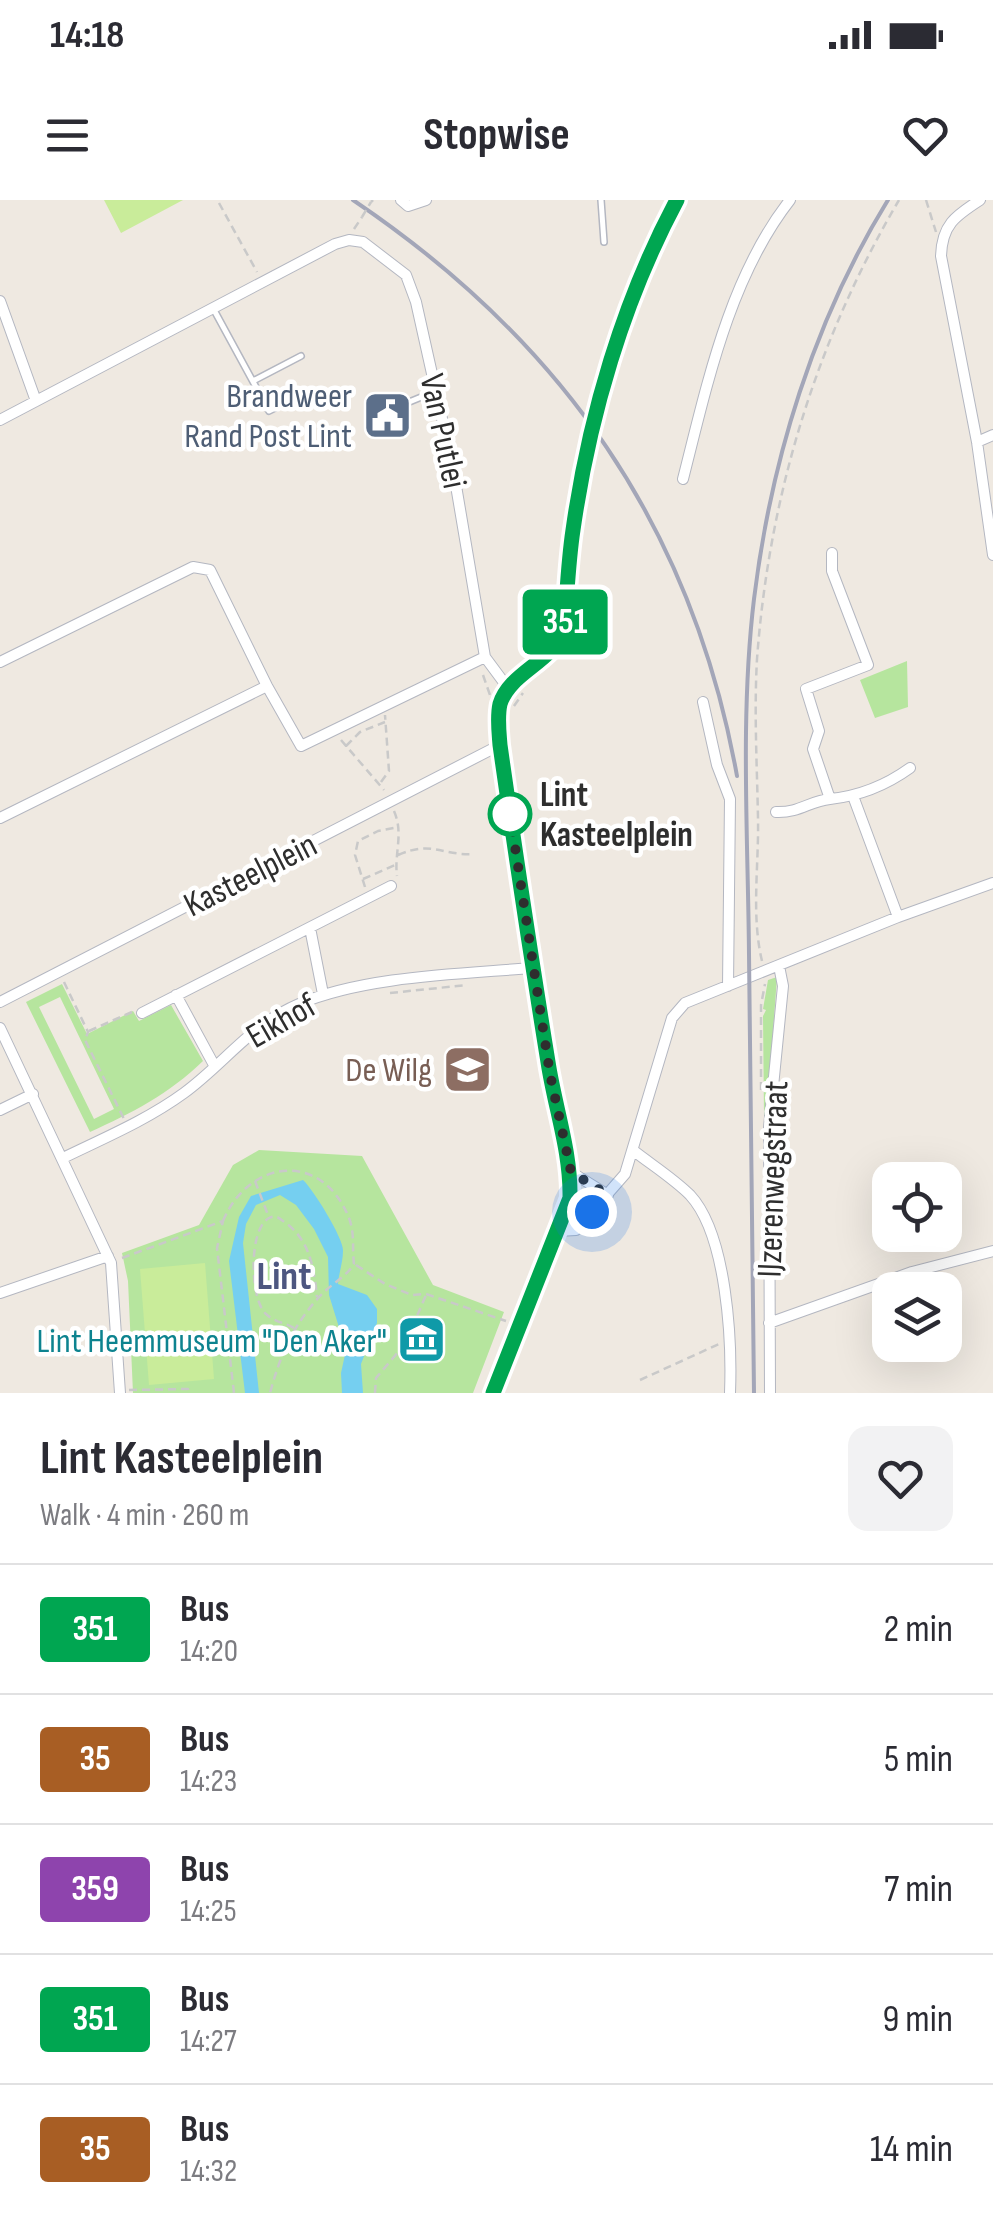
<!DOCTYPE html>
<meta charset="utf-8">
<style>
:root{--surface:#fff;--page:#f2f2f3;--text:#2b2b33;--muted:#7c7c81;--line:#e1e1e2}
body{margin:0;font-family:"Sofia Sans Condensed",sans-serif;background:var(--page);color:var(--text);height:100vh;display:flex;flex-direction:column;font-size:38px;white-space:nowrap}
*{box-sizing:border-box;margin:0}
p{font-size:32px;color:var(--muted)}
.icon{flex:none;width:55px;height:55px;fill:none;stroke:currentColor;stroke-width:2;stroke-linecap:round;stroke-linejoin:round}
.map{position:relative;height:1193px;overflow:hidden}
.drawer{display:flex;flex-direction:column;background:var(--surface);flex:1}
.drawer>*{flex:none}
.badge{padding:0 20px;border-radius:8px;font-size:35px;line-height:65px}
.tools{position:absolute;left:872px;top:962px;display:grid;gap:20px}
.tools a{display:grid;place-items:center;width:90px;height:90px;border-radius:20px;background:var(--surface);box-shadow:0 10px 40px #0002;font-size:50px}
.you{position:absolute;width:50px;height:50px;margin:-25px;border:8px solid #fff;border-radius:50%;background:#1a73e8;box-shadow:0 0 0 15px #1a73e833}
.map>.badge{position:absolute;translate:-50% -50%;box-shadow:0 0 0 5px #fff}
.round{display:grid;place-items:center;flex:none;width:105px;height:105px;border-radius:20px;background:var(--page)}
.summary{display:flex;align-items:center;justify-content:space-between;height:170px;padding:0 40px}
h1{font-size:48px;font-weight:700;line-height:75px}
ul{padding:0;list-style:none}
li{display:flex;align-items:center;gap:30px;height:130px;padding:0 40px;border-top:2px solid var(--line)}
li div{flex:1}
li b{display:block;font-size:38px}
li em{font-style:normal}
li .badge{min-width:110px;font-weight:700;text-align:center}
.status{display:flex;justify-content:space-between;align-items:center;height:70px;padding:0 50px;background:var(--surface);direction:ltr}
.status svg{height:28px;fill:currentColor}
header{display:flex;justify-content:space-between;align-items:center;height:130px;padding:0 40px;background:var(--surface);font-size:45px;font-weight:700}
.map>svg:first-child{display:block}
.green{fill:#b6e59e;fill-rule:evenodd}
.pitch{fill:#c9ec9a}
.water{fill:#75cff0}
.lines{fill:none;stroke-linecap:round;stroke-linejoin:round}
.lane-casing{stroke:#b4b7c1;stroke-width:8}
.street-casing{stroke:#b4b7c1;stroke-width:12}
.secondary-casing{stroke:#b4b7c1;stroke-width:16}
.path{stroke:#c9c9c9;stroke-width:2.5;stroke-dasharray:8 5;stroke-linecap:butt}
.lane{stroke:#fff;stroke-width:5}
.street{stroke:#fff;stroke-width:10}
.secondary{stroke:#fff;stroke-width:14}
.rail{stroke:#a3a6b8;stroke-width:4}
.secondary-bridge-casing{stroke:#b4b7c1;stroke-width:16;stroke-linecap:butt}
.path-bridge{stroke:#c9c9c9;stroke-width:2.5;stroke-dasharray:8 5;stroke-linecap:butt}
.secondary-bridge{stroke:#fff;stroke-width:14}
.line-casing{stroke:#fff;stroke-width:22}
.line{stroke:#00a651;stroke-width:15}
.walk{stroke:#2e2e2e;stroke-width:10;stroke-dasharray:0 18}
.stop-dot{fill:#fff;stroke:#00a651;stroke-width:5}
.labels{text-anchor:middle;stroke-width:9;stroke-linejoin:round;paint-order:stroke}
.service-label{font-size:35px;fill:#4e5e75;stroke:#fff;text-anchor:end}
.street-label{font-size:35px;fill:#2e2e2e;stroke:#fff}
.stop-label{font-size:35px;font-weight:bold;fill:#2e2e2e;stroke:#fff;text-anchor:start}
.education-label{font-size:35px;fill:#785e54;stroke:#fff;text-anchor:end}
.culture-label{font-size:35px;fill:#0d838f;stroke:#fff;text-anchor:end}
.quarter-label{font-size:40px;font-weight:bold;fill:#4d5680;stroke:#fff}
</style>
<div class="status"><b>14:18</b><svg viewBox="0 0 49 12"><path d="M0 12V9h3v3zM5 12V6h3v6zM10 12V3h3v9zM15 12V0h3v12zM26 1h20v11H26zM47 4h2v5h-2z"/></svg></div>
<header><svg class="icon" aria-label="menu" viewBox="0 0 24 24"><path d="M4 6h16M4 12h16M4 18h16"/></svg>Stopwise<svg class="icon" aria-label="heart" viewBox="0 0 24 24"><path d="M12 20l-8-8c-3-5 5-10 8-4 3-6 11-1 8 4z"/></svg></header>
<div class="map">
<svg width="993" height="1193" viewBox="0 0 993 1193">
<rect width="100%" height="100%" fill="#efe9e1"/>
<!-- green -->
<path class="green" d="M907,461L908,507L875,518L860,480Z
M777,777L767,916H764L763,816L766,810L763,809L768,780Z
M62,784L87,834L133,811L139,821L171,805L203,861C169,894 132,913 90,932L26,802ZM60,797L114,909L94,919L39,807Z
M259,950L362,956L433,1085L504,1112L473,1193H133L128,1081L122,1053L199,1025L233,965Z"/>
<!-- pitch -->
<path class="pitch" d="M104,0H183L121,33Z
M205,1063L214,1179L149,1185L140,1069Z"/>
<!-- water -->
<path class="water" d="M303,980C313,989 344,1039 343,1051C343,1062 339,1072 338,1084L367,1095L377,1109V1123L361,1164L363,1193H342L341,1173L346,1150L329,1095L328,1057L314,1029L296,1005L280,995L256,1005L246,1024L243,1043L259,1193H245L229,1061L239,1017L251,996Z"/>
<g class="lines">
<defs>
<path id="lane" d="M601,0L604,42
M214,110L269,211L297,197
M253,181L301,156
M397,207L436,191"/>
<path id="street" d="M401,0L408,6L426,0
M980,0C955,16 942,25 941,56L977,242L993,355
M0,101L36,201
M0,220L335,44L349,40L363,42L406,75L416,102L453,268L485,457L508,488
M977,242L993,235
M683,279C707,185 729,78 790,0
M0,462L193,367L210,370L267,486L301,546L485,457
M703,502L717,565L730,599L728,786
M853,596L898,717
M830,599L813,549L819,531L806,489L868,465L832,371V353
M776,612C800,613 809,601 830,599C859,596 885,586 910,568
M0,618L267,486
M310,728L323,794
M176,795L214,865
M0,802L500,545
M142,813L391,686
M0,828L111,1063L120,1193
M0,910L33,894
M634,951C652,965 674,979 690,995C727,1035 732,1141 730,1193
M63,958C104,938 147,920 184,893C225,863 250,825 299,804C364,776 461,774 532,768
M571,972L608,995
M558,1031L576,1030L625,974L672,818L685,803L898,717L993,683
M0,1093L108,1056
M769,1123L912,1072L993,1051
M770,1193L769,927L783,786L779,766"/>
<path id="secondary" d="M600,205C619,133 642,66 677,0
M493,1193L571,997C571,949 554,902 547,855C530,752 515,649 500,545C499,532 496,517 500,504C510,472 553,463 565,430L573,330L586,263"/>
</defs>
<!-- lane casing -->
<use href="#lane" class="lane-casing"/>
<!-- street casing -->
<use href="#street" class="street-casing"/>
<!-- secondary casing -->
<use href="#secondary" class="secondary-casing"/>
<!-- path -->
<path class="path" d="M926,0L936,32
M371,2L373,0
M219,3L257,72
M354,29L362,17
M483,475L490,495
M514,506L523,493
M341,540L384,590
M346,546L360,532L385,522
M381,582L389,571L385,515
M394,611C404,634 394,653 397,676
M398,655C433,640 442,656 474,654
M363,679L395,665
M365,687L355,655L358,641L378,631L398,627
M762,761C751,715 759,665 758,618C757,565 754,512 757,459C769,296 816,141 899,0
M64,782L88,832L85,840L124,919
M390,793L467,785
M89,831L132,812
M761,890V805L765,784
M255,981L268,1015
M223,1021C249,959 322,950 349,1018C355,1034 352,1049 354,1064C345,1078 331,1084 320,1096C293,1125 280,1156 270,1193
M122,1058L223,1021L217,1048L234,1193
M356,1065L385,1084L412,1095L426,1094L506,1121
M294,1128C285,1123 273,1121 266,1114C250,1100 248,1029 269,1018C275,1015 278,1017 283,1021C310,1039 314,1068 317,1097
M406,1144L417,1149
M640,1180L719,1144
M129,1190L188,1189L189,1193
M375,1193L376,1178L405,1144L426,1095"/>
<!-- lane -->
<use href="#lane" class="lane"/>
<!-- street -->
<use href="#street" class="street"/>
<!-- secondary -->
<use href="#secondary" class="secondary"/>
<!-- rail -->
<path class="rail" d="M353,0C562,141 692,326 737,576
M754,1193C752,1047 751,900 749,754C748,636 740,516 754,399C771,260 814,120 888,0"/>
<defs>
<path id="secondary-bridge" d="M586,263L600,205"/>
</defs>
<!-- secondary-bridge casing -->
<use href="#secondary-bridge" class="secondary-bridge-casing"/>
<!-- path-bridge -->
<path class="path-bridge" d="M362,17L371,2"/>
<!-- secondary-bridge -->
<use href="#secondary-bridge" class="secondary-bridge"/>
</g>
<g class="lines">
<defs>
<path id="line" d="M493,1193L570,998C571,952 555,908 548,862C531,757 515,651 500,545C499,532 497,517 500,504C510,472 552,463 564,430C567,397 568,363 573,330C589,217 623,101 677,0"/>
</defs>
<!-- line casing -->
<use href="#line" class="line-casing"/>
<!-- line -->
<use href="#line" class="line"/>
<!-- walk -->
<path class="walk" d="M510,614L550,874L571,972L608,995L592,1012"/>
</g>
<!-- icons -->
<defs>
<symbol id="civic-square" viewBox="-11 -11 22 22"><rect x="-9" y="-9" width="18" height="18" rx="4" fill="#5c6f8a" stroke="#fff"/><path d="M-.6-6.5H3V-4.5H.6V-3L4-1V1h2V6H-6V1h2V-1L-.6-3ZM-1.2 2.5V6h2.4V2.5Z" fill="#fff"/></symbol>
<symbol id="school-square" viewBox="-11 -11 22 22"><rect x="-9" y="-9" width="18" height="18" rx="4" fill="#8d6e63" stroke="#fff"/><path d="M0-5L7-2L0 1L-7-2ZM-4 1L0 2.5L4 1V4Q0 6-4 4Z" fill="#fff"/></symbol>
<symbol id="museum-square" viewBox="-11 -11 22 22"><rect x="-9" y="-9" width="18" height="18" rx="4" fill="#0f9aa8" stroke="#fff"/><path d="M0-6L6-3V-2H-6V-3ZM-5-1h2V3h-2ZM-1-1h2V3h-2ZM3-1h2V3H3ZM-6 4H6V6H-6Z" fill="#fff"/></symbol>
</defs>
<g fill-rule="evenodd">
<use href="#civic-square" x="360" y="188" width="55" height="55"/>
<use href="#school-square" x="440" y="842" width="55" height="55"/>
<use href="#museum-square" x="394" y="1112" width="55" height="55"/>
</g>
<!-- markers -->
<circle class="stop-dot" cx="510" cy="614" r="20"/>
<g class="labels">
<!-- service labels -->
<g class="service-label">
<text x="352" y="207">Brandweer<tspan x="352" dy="40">Rand Post Lint</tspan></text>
</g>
<!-- street labels -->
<g class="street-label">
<text transform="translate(444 231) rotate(78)" y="12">Van Putlei</text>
<text transform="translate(250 674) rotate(-27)" y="12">Kasteelplein</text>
<text transform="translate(281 820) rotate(-30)" y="12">Eikhof</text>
<text transform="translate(772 979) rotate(-88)" y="12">IJzerenwegstraat</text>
</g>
<!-- stop labels -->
<g class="stop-label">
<text x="540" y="606">Lint<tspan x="540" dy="40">Kasteelplein</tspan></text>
</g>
<!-- education labels -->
<g class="education-label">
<text x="432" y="881">De Wilg</text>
</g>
<!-- culture labels -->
<g class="culture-label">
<text x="387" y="1152">Lint Heemmuseum "Den Aker"</text>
</g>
<!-- quarter labels -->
<g class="quarter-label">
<text x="284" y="1089">Lint</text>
</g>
</g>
</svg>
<div class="tools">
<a><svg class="icon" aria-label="locate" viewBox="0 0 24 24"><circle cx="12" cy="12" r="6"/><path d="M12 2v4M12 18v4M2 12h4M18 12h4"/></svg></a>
<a><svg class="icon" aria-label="layers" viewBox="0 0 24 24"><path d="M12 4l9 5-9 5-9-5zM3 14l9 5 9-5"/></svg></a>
</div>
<div class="you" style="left:592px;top:1012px"></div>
<b class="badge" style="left:565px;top:422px;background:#00a651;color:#fff">351</b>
</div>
<section class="drawer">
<div class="summary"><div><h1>Lint Kasteelplein</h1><p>Walk · 4 min · 260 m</p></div><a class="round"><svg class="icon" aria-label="heart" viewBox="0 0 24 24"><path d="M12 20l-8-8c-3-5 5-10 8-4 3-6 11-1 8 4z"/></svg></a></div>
<ul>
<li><span class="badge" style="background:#00a651;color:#fff">351</span><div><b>Bus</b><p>14:20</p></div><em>2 min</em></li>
<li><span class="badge" style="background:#a85e24;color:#fff">35</span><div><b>Bus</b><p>14:23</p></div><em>5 min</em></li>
<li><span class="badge" style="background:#8e44ad;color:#fff">359</span><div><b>Bus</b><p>14:25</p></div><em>7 min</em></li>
<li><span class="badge" style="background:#00a651;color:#fff">351</span><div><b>Bus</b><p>14:27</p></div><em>9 min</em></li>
<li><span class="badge" style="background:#a85e24;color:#fff">35</span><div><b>Bus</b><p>14:32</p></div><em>14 min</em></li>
</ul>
</section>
